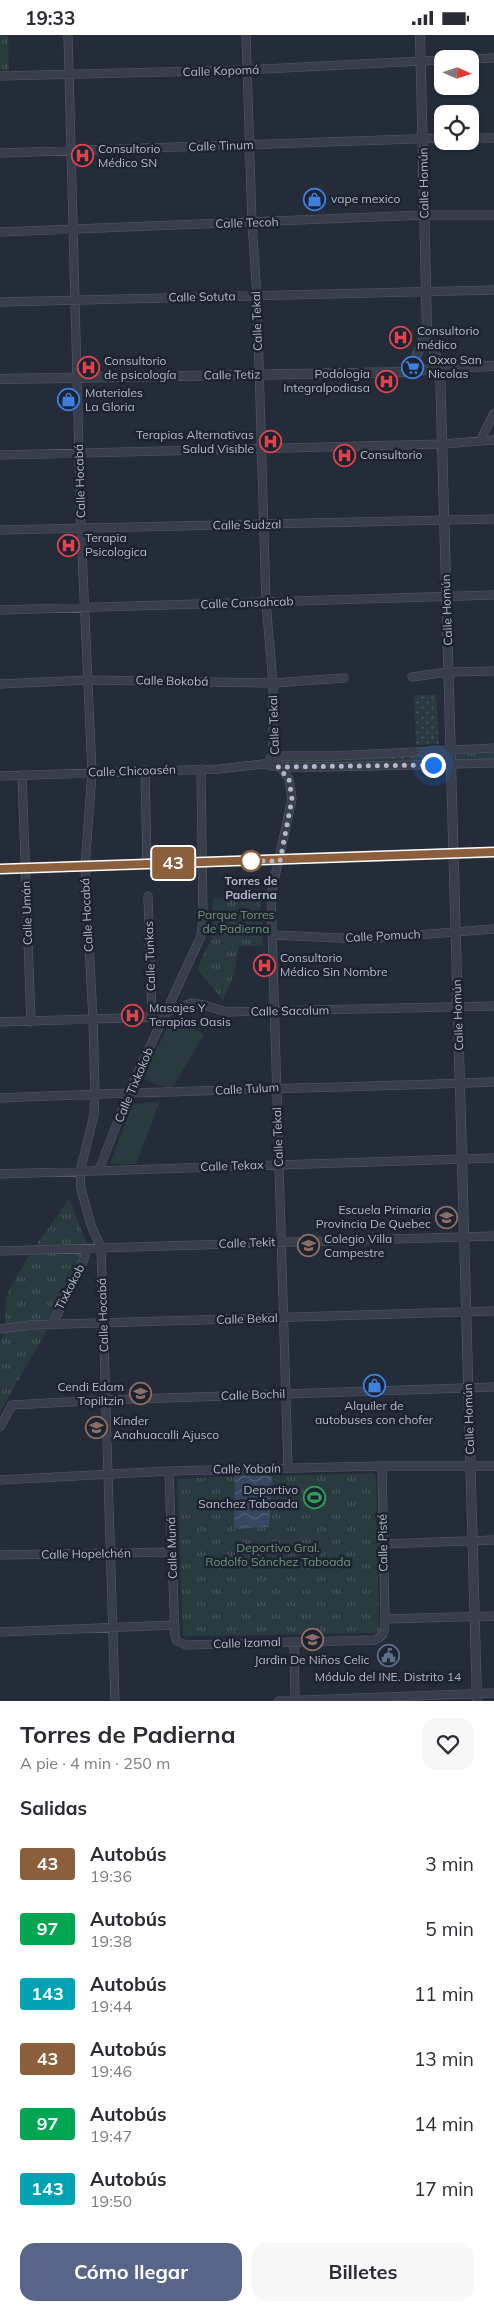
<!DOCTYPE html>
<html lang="es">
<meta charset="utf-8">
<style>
:root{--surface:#fff;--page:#f7f7f7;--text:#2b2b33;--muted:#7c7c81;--accent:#586588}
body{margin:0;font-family:Mulish,sans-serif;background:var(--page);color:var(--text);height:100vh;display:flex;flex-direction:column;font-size:19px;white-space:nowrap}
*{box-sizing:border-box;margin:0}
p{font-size:16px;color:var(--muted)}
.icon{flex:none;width:28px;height:28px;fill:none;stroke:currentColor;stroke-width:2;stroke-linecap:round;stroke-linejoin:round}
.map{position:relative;height:1666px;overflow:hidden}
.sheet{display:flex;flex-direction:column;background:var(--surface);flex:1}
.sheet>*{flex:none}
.badge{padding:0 10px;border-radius:4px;font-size:18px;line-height:32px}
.needle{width:32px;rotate:93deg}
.controls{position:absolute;left:434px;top:15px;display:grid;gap:10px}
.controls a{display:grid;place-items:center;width:45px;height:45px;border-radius:10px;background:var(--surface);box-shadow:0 1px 4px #0004;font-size:25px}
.you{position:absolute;width:25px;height:25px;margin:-12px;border:4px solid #fff;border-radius:50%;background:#1a73e8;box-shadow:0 0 0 8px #1a73e833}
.map>.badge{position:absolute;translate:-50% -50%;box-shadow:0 0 0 2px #fff}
h2{padding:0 20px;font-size:19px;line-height:45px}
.round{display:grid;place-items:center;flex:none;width:52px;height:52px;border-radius:15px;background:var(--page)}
.overview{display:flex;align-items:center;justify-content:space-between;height:85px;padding:0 20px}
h1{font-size:24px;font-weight:700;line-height:38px}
.action{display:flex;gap:10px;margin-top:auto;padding:10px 20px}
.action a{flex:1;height:58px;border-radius:15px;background:var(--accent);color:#fff;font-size:20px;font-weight:700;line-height:58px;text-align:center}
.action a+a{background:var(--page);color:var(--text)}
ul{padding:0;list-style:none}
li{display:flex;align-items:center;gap:15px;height:65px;padding:0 20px}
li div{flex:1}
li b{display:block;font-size:19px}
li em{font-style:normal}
li .badge{min-width:55px;font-weight:700;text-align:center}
.status{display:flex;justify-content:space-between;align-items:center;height:35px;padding:0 25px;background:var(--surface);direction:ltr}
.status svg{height:14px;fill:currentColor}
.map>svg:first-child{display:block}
.grass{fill:url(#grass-dots)}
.park{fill:url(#park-tufts)}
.pitch{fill:#293b3e}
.water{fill:url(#water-waves)}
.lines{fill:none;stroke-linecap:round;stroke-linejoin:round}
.minor-casing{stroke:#565c69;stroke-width:9}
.tertiary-casing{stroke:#565c69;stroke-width:10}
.minor{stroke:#383e4b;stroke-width:8}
.tertiary{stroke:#383e4b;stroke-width:9}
.line-casing{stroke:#fff;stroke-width:11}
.line{stroke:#8b5e3c;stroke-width:8}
.walk{stroke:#b3b9c6;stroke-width:5;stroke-dasharray:0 9}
.stop-dot{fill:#fff;stroke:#8b5e3c;stroke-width:2.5}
.labels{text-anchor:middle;stroke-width:5;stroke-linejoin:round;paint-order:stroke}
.street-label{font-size:12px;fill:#b3b9c6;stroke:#1d2330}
.poi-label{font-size:12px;fill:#b3b9c6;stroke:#1d2330;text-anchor:start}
.stop-label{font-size:12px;font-weight:bold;fill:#b3b9c6;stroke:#1d2330}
.park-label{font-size:12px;fill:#6c967a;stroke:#1d2330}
</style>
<div class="status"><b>19:33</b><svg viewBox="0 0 49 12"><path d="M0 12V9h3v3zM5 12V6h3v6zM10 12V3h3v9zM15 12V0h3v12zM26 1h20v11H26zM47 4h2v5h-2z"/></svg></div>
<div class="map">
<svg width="494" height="1666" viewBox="0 0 494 1666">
<defs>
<pattern id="grass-dots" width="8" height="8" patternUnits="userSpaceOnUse" patternTransform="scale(1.25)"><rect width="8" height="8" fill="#293b3e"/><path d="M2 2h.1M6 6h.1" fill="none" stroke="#465558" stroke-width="1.8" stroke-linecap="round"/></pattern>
<pattern id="park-tufts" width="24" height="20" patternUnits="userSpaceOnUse" patternTransform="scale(1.25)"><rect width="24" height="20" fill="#293b3e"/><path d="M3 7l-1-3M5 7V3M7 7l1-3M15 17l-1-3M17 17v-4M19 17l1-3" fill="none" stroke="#465558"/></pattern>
<pattern id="water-waves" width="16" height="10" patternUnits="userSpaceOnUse" patternTransform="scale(1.25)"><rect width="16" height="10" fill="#394661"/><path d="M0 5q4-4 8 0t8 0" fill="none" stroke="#535f76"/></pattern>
</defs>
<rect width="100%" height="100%" fill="#242c3a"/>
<!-- grass -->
<path class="grass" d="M414,660H436L439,709L416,710Z
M446,720V728L282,730V723L333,724Z"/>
<!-- park -->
<path class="park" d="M0,0H8L9,35H0Z
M494,718V727L457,728L456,720Z
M260,862L263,911H239L234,939L223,965L197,934L211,904L213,864Z
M69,1164L89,1214L58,1276L0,1377V1307C10,1289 2,1273 8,1258C24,1224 48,1194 69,1164Z
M373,1438L376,1441L379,1598L183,1601L177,1444C243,1440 308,1441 373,1438Z"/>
<!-- pitch -->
<path class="pitch" d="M173,983L204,999L171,1056L141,1043Z
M160,1066L136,1129H110L132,1070Z"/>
<!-- water -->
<path class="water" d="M235,1440L272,1441L269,1492L234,1494Z"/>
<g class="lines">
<defs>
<path id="minor" d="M68,0L81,494L92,737L85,832L93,985L95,1059L94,1080L80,1137L81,1154L91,1190L101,1213L115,1666
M246,0L252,187L257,261L266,568L273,648V721L289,744L292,764L271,860L288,1433
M470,24L494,23
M0,41L246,35L442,25
M470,103H494
M0,118L442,103
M0,197L425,180H494
M0,267L494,255
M480,406L494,378
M0,420L442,409L494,405
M0,495L494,484
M0,575L494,560
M412,642L448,637L494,636
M0,649L88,645L273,648L344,643
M270,723L273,721H334L494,713
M145,735L147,828
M22,740L31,987
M0,741L219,734L263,729L278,732H326L494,728
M148,861L152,982
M272,900L364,904L494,894
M0,987L152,982L192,968L204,970L226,977L494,971
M0,1063C165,1056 329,1053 494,1047
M99,1135L129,1057L201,901L203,883L201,734
M0,1139L494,1123
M0,1216L494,1201
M52,1290L83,1227L87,1214
M0,1294L30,1290L494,1276
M0,1392L12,1370L105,1365L494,1352
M169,1436L175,1601L177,1606L186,1610L375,1605C385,1601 385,1594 385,1584L382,1431
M0,1445L169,1436L382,1431H494
M383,1509L494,1505
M0,1520L172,1517
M385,1584L494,1581
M0,1597L175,1590
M294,1607L295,1666
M278,1666L494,1658"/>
<path id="tertiary" d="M420,0L427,295L440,333L477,1666
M410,337L427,295
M0,344L410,337L440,333L494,331
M0,834L494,817"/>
</defs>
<!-- minor casing -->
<use href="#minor" class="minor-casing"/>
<!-- tertiary casing -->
<use href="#tertiary" class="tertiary-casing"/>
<!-- minor -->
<use href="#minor" class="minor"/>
<!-- tertiary -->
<use href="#tertiary" class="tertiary"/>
</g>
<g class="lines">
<defs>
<path id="line" d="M0,834L494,817"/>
</defs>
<!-- line casing -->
<use href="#line" class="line-casing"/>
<!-- line -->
<use href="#line" class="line"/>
<!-- walk -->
<path class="walk" d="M251,826H248H280L292,764L289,744L278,732L433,730"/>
</g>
<!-- icons -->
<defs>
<symbol id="hospital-ring" viewBox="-11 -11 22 22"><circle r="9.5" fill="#1d2330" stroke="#e0444e" stroke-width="1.5"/><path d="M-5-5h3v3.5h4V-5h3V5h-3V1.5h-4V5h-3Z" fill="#e0444e"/></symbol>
<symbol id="shop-ring" viewBox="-11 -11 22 22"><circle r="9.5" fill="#1d2330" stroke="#3f7fe0" stroke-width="1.5"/><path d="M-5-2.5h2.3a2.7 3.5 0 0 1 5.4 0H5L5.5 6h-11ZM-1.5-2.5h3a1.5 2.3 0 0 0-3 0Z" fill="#3f7fe0"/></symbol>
<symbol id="supermarket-ring" viewBox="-11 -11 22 22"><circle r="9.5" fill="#1d2330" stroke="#3f7fe0" stroke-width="1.5"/><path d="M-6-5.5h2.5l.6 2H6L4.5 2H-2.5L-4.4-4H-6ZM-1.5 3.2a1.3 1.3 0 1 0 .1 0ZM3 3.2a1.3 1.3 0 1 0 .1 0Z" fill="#3f7fe0"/></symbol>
<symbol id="school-ring" viewBox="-11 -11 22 22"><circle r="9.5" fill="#1d2330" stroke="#8d6e63" stroke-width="1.5"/><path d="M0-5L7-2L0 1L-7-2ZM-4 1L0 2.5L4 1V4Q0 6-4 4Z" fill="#8d6e63"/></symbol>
<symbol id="stadium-ring" viewBox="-11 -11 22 22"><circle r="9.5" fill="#1d2330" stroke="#2e9e5b" stroke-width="1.5"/><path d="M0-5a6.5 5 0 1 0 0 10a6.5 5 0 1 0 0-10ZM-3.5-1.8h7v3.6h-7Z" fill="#2e9e5b"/></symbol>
<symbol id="civic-ring" viewBox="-11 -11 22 22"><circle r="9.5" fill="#1d2330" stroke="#5c6f8a" stroke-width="1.5"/><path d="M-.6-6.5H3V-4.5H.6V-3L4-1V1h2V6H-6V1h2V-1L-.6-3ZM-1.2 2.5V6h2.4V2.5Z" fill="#5c6f8a"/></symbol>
</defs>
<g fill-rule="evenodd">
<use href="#hospital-ring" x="70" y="108" width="25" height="25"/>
<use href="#shop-ring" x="302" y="152" width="25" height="25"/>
<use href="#hospital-ring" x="388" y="290" width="25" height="25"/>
<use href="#supermarket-ring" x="400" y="320" width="25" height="25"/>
<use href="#hospital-ring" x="76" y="320" width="25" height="25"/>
<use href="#hospital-ring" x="374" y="334" width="25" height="25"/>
<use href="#shop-ring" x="56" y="352" width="25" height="25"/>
<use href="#hospital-ring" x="258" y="394" width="25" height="25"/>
<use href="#hospital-ring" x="332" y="408" width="25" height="25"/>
<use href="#hospital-ring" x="56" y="498" width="25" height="25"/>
<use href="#hospital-ring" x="252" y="918" width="25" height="25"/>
<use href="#hospital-ring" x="120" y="968" width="25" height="25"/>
<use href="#school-ring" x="434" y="1170" width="25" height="25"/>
<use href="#school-ring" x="296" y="1198" width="25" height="25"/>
<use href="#shop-ring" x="362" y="1338" width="25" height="25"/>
<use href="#school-ring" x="128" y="1346" width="25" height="25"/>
<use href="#school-ring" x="84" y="1380" width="25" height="25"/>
<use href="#stadium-ring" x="302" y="1450" width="25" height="25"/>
<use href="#school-ring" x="300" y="1592" width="25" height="25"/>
<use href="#civic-ring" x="376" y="1608" width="25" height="25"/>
</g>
<!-- markers -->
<circle class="stop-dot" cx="251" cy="826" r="10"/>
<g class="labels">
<!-- street labels -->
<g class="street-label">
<text transform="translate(221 36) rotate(-2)" y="4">Calle Kopomá</text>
<text transform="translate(221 111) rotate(-2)" y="4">Calle Tinum</text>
<text transform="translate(424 148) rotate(-91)" y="4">Calle Homún</text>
<text transform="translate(247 188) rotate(-2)" y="4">Calle Tecoh</text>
<text transform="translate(202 262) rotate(-1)" y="4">Calle Sotuta</text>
<text transform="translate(257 286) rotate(-92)" y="4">Calle Tekal</text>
<text transform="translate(232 340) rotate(-1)" y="4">Calle Tetiz</text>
<text transform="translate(80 446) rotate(-92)" y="4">Calle Hocabá</text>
<text transform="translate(247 490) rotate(-1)" y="4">Calle Sudzal</text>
<text transform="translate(247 568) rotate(-2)" y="4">Calle Cansahcab</text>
<text transform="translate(447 575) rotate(-92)" y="4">Calle Homún</text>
<text transform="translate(172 646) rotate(1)" y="4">Calle Bokobá</text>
<text transform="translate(274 690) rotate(-92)" y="4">Calle Tekal</text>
<text transform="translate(132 736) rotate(-2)" y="4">Calle Chicoasén</text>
<text transform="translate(27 878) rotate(-92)" y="4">Calle Umán</text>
<text transform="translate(87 880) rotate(-93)" y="4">Calle Hocabá</text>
<text transform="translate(383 901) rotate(-3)" y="4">Calle Pomuch</text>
<text transform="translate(150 921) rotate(-92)" y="4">Calle Tunkas</text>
<text transform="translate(290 976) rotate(-1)" y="4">Calle Sacalum</text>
<text transform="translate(458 980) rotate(-92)" y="4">Calle Homún</text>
<text transform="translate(134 1050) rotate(-67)" y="4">Calle Tixkokob</text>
<text transform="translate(247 1054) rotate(-3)" y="4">Calle Tulum</text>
<text transform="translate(278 1102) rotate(-92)" y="4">Calle Tekal</text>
<text transform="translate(232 1131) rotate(-2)" y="4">Calle Tekax</text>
<text transform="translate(247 1208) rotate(-2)" y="4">Calle Tekit</text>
<text transform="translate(70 1252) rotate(-63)" y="4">Tixkokob</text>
<text transform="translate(103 1280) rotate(-92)" y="4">Calle Hocabá</text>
<text transform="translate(247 1284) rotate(-2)" y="4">Calle Bekal</text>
<text transform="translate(253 1360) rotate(-2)" y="4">Calle Bochil</text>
<text transform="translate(469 1384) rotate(-92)" y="4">Calle Homún</text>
<text transform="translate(247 1434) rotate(-1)" y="4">Calle Yobaín</text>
<text transform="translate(383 1508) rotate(-91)" y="4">Calle Pisté</text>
<text transform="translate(172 1513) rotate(-92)" y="4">Calle Muná</text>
<text transform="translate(86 1519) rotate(-1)" y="4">Calle Hopelchén</text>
<text transform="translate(247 1608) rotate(-2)" y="4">Calle Izamal</text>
</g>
<!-- poi labels -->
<g class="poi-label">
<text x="98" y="118">Consultorio<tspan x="98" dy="14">Médico SN</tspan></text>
<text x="331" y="168">vape mexico</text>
<text x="417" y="300">Consultorio<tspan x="417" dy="14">médico</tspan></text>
<text x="428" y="329">Oxxo San<tspan x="428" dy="14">Nicolas</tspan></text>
<text x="104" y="330">Consultorio<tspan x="104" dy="14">de psicología</tspan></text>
<text x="370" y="343" text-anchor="end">Podologia<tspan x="370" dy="14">Integralpodiasa</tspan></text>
<text x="85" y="362">Materiales<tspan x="85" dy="14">La Gloria</tspan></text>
<text x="254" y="404" text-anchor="end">Terapias Alternativas<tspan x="254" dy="14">Salud Visible</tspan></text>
<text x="360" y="424">Consultorio</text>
<text x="85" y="507">Terapia<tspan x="85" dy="14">Psicologica</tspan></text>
<text x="280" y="927">Consultorio<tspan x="280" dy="14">Médico Sin Nombre</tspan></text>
<text x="149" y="977">Masajes Y<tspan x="149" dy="14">Terapias Oasis</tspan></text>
<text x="431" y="1179" text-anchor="end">Escuela Primaria<tspan x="431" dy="14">Provincia De Quebec</tspan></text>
<text x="324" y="1208">Colegio Villa<tspan x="324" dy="14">Campestre</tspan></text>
<text x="124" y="1356" text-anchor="end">Cendi Edam<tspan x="124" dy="14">Topiltzin</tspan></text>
<text x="374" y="1375" text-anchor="middle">Alquiler de<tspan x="374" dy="14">autobuses con chofer</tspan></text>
<text x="113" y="1390">Kinder<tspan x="113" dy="14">Anahuacalli Ajusco</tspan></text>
<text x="298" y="1459" text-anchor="end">Deportivo<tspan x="298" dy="14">Sanchez Taboada</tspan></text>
<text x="312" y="1629" text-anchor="middle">Jardin De Niños Celic</text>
<text x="388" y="1646" text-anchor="middle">Módulo del INE. Distrito 14</text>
</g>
<!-- stop labels -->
<g class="stop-label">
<text x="251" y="850">Torres de<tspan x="251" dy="14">Padierna</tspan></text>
</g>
<!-- park labels -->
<g class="park-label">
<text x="236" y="884">Parque Torres<tspan x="236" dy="14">de Padierna</tspan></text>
<text x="278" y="1517">Deportivo Gral.<tspan x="278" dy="14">Rodolfo Sánchez Taboada</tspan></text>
</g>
</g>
</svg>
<div class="controls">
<a><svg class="needle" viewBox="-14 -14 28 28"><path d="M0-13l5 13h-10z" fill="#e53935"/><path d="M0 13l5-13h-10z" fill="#7c7c81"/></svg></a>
<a><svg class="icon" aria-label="locate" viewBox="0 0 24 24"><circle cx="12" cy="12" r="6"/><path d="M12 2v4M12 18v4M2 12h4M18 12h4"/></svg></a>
</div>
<div class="you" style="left:433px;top:730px"></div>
<b class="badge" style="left:173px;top:828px;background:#8b5e3c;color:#fff">43</b>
</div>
<section class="sheet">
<div class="overview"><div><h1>Torres de Padierna</h1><p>A pie · 4 min · 250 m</p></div><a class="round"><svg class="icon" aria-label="heart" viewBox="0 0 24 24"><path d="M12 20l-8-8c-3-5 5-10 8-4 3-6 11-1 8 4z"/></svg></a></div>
<h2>Salidas</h2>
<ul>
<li><span class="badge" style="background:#8b5e3c;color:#fff">43</span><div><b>Autobús</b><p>19:36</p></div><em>3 min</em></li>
<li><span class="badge" style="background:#00a651;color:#fff">97</span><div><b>Autobús</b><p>19:38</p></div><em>5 min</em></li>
<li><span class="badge" style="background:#00a3b4;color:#fff">143</span><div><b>Autobús</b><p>19:44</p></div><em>11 min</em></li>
<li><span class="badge" style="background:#8b5e3c;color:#fff">43</span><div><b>Autobús</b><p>19:46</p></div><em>13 min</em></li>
<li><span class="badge" style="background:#00a651;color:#fff">97</span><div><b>Autobús</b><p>19:47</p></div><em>14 min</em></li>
<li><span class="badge" style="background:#00a3b4;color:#fff">143</span><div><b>Autobús</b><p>19:50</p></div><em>17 min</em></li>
</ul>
<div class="action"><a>Cómo llegar</a><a>Billetes</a></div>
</section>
